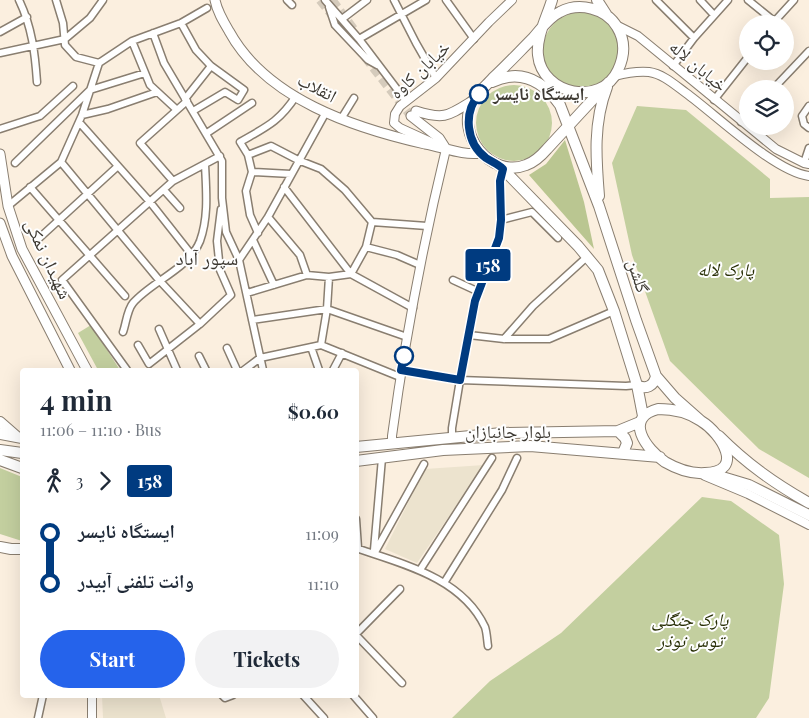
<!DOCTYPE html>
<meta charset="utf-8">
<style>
:root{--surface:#fff;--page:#f2f2f3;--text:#1f2937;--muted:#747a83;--accent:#2563eb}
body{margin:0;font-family:"Playfair Display","Noto Naskh Arabic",serif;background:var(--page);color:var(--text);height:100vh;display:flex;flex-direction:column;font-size:19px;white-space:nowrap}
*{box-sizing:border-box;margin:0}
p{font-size:16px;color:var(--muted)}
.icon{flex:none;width:28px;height:28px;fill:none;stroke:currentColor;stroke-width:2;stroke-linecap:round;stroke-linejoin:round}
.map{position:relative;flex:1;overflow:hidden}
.side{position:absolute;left:20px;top:368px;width:339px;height:330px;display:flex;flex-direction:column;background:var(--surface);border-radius:5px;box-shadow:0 5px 20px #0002}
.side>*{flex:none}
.badge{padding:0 10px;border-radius:4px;font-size:18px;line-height:32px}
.fabs{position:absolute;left:739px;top:15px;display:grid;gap:10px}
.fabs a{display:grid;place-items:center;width:55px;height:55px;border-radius:50%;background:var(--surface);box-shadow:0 5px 20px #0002;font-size:25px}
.map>.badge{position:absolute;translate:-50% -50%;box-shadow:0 0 0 2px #fff}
.legs{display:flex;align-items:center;gap:8px;height:55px;padding:0 20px;font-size:16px}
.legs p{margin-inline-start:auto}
.headline{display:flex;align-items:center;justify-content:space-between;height:85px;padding:0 20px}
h1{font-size:28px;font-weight:700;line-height:38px}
.button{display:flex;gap:10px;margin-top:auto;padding:10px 20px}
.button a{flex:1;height:58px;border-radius:30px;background:var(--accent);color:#fff;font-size:20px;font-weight:700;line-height:58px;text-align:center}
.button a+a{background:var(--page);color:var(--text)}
ul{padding:0 20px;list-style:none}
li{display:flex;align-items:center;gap:18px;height:50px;font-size:19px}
li i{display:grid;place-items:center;width:8px;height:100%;margin:0 6px;background:currentColor}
li i::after{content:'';width:12px;height:12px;margin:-6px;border:4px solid;border-radius:50%;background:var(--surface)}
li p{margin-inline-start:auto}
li:first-child i{background:linear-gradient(#0000 50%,currentColor 0)}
li:last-child i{background:linear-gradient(currentColor 50%,#0000 0)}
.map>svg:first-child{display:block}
.education{fill:#ece3ce}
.green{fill:#c3cf9f}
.forest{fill:#bac691}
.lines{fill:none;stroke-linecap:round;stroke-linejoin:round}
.secondary-tunnel{stroke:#d5cbbc;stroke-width:9;stroke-dasharray:9 4.5;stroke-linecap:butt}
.minor-casing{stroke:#897e70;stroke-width:9}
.tertiary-casing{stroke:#897e70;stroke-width:10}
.secondary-casing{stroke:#897e70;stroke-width:11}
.primary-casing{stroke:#897e70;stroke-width:12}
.trunk-casing{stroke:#897e70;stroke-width:12}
.minor{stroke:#fff;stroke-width:6}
.tertiary{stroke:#fff;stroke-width:8}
.secondary{stroke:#fff;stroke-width:9}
.primary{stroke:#fff;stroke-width:10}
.trunk{stroke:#fff;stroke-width:10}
.line-1-casing{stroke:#fff;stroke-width:11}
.line-1{stroke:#003b80;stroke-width:8}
.stop-1-dot{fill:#fff;stroke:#003b80;stroke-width:2.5}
.labels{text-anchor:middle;stroke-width:4;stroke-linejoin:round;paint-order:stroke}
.street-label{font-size:18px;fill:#3d3932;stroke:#fefefe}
.stop-label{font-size:18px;font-weight:bold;fill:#3d3932;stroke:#fefefe;text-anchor:start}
.park-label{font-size:18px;font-style:italic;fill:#272e04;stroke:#fefefe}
.neighbourhood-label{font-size:19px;fill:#3d3932;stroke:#fefefe}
</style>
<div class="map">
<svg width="809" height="718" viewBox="0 0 809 718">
<rect width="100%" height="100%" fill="#fbefdf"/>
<!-- education -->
<path class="education" d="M484,465L417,563L385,549L425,469Z
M102,695H159L166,718H103Z"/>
<!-- green -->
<path class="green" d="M543 50a38 38 0 1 1 76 0a38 38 0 1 1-76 0Z
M476 123a38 38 0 1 1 76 0a38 38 0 1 1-76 0Z
M637,106L686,110L770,179V198L809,197V478L759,449L670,361L632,255L612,163Z
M91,325L120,370H98L78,333Z
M0,468L22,477V541L0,534Z
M702,497L731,501L779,535L784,584L769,698L756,718H452L490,681L561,633Z"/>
<!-- forest -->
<path class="forest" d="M565,140L584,202L594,249L529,175L546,164Z"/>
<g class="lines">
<!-- secondary-tunnel -->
<path class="secondary-tunnel" d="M320,0L348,35
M332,0L355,31
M365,57L411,116"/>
<defs>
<path id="minor" d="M19,0C32,27 35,53 37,82
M56,0L63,23L65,45L76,57L99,63
M287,0L292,5
M325,0L359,39L406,101
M394,0L416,43L436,78
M446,0L474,39
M656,0L694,38
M700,0L714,15
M748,0L774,21
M329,7L335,25L368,60L377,65
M342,19L367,0
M181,23L196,50L211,66L244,90L238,100L225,92L193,111
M773,23L794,0
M0,32L27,17
M153,33L164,63L222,161V198L226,232L239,260L263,370
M359,39L426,0
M132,41L150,85L177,110
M0,53L65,39L90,18L103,0
M99,63L132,41L181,23L207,8
M673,66L694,38L728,0
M773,89L809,51
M185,99L211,66
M714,100L748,57
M809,106L802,116L804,124L809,128
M82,115L108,109L157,92
M341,119L354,98
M79,122L150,202L191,254
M741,122L748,115
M0,129L40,116L73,86
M207,133L252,103
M248,155L240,142C266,127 279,122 296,96
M61,162L159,280L200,324
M15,163L90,90L145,73
M804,163L809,148
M252,172L291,174
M173,181L140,143L187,101
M30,187L125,296
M284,187L351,274L413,308
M164,190L180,208
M8,206L61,162L82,115L99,63
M268,217L300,255L307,275
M501,220L532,212L558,238
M372,222L427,226
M258,233L250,215L246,191L252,172L248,155L271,146L298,160L321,169L345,190L372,222
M253,240L274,285
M36,241L118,166
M366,247L397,255L420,265
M239,260L268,217L326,112
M453,280L479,292
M247,293L307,275L329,277L351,274L366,247L372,222
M252,320L327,309L407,337
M159,329L177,370
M123,332C126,324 127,310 133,303C152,281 189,269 200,241C209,216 206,189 205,164
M469,335L504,339H549L614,311
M504,339L533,306L588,256
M138,345L149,364L200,324L231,295L220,270L217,241L221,209
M321,345L400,377
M321,345L327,309L329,277
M311,347L319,370
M227,348L237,370
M199,356L206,370
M127,370L62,280L173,181L220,156
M244,370L260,358L321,345
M333,370L342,353
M401,370L460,380L626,386L637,385
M452,437V428L460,380L475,301L499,238L501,220L500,181L503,169
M356,519L358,548
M356,548C403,564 462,578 485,627C487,633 487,640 488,646
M374,550L382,458
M374,554L424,464
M420,570L492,458
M444,583L502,490L517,458
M356,634L400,589
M356,635L402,683
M222,695L225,698L233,695
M303,695L324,718
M353,695L373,718
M38,718L43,695"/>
<path id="tertiary" d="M616,25L638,36L776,149L804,163L809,164
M615,76C626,73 638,71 649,72C663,74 675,85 686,93C715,114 775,172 809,176
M392,444V436C405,339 423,244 446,149L400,128L394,123L395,114L400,106L436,78L489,22L512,0
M705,476L748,494L809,525
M92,695V718"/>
<path id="secondary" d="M215,0C217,11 223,21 229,31C266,99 354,128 425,144C443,147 463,156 481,153
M416,111C444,120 448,116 472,101
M411,116L439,138L446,149
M0,154L8,206L22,249L87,370
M0,223L12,256L70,370"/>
<path id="primary" d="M552,0C547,17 536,37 538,55C542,95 601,107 618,70C625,55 625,40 617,27C606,8 579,2 560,12C549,17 541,29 533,38C520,51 507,65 493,78C487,85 478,92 473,101C454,133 491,179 526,165C535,162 541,156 547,149L609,82
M597,0L606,14
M492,82C521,68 543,81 560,105L599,206L636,320L656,376L675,398L701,421
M499,165L578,246L598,270L614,311L637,385L643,416
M599,196C596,159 593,123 607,87
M637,385C646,390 654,386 656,376
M658,409C674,409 688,412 701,421C721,433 746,472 705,473C691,474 677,469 665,462C646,449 623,418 658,409Z
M0,422L16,436
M618,431L625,438L627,443L623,453
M0,434L22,438
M356,447L502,433L618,431L640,422
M0,450L22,453
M0,460L22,468
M356,461L443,450L530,446L660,457
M0,547L11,549H22"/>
<path id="trunk" d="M719,436C747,464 774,483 809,503
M709,473L749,485L809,515"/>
</defs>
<!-- minor casing -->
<use href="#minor" class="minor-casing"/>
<!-- tertiary casing -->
<use href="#tertiary" class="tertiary-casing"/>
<!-- secondary casing -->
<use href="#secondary" class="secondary-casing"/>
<!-- primary casing -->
<use href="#primary" class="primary-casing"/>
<!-- trunk casing -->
<use href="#trunk" class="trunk-casing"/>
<!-- minor -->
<use href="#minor" class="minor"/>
<!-- tertiary -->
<use href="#tertiary" class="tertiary"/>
<!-- secondary -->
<use href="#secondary" class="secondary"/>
<!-- primary -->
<use href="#primary" class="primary"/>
<!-- trunk -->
<use href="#trunk" class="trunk"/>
</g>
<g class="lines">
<defs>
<path id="line-1" d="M404,356L401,370L460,380L475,301L499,238L501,220L500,181L503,169C498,164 492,162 486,158C466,143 463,113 479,94"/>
</defs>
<!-- line-1 casing -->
<use href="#line-1" class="line-1-casing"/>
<!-- line-1 -->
<use href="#line-1" class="line-1"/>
</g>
<!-- markers -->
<g class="stop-1-dot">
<circle cx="479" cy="94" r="9"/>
<circle cx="404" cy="356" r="9"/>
</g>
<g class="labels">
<!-- street labels -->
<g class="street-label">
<text transform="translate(698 66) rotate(40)" y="6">خیابان لاله</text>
<text transform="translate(420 70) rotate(-43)" y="6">خیابان کاوه</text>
<text transform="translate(317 88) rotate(28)" y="6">انقلاب</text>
<text transform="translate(48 259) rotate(65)" y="6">شهیدان نمکی</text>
<text transform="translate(638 276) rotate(72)" y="6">گلشن</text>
<text x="508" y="438">بلوار جانبازان</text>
</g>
<!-- stop labels -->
<g class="stop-label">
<text x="493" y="100">ایستگاه نایسر</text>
</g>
<!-- park labels -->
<g class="park-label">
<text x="726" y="276">پارک لاله</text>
<text x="690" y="626">پارک جنگلی<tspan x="690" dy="21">توس نوذر</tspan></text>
</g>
<!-- neighbourhood labels -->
<g class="neighbourhood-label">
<text x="207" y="265">سپور آباد</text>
</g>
</g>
</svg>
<div class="fabs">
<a><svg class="icon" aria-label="locate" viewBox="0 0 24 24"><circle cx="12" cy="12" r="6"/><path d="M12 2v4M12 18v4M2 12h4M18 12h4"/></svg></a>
<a><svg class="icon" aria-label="layers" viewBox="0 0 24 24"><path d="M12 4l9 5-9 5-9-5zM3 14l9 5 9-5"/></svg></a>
</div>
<b class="badge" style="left:488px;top:265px;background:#003b80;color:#fff">158</b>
<section class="side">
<div class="headline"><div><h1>4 min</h1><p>11:06 – 11:10 · Bus</p></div><b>$0.60</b></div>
<div class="legs"><svg class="icon" aria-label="walk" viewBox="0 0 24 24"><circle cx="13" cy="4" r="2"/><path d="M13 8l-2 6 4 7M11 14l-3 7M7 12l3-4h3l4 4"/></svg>3<svg class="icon" aria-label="forward" viewBox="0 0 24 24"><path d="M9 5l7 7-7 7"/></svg><b class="badge" style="background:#003b80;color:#fff">158</b></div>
<ul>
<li><i style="color:#003b80"></i><b>ایستگاه نایسر</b><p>11:09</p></li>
<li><i style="color:#003b80"></i><b>وانت تلفنی آبیدر</b><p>11:10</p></li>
</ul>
<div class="button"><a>Start</a><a>Tickets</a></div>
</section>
</div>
